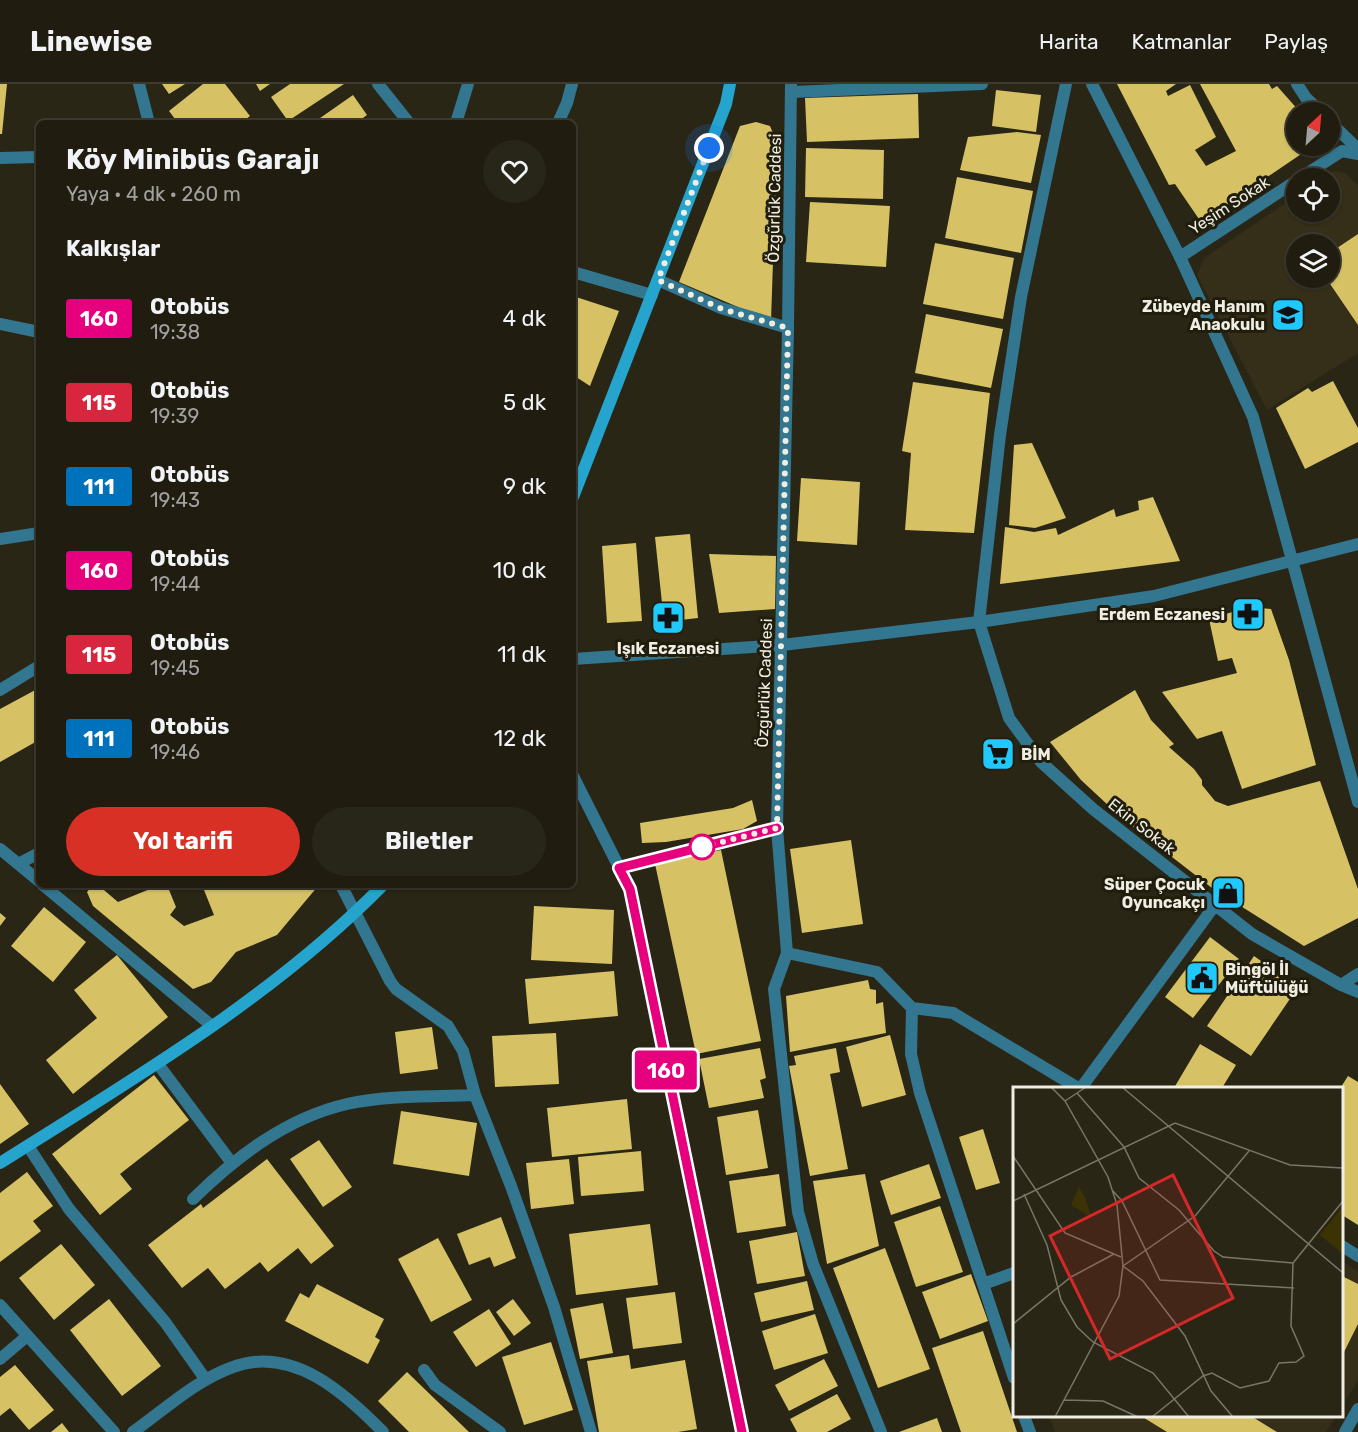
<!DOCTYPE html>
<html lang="tr">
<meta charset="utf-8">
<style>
:root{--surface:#201c10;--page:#282519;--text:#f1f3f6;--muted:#a2a19f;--line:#3d3a30;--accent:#d93025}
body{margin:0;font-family:Rubik,sans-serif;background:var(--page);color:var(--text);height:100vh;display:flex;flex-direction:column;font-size:22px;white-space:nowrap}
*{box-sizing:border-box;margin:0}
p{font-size:20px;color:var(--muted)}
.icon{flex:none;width:33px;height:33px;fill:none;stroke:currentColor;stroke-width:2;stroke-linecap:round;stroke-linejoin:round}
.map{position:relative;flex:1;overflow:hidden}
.details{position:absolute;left:36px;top:36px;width:540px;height:768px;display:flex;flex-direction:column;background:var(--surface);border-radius:9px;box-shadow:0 2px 4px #0004,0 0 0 2px var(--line)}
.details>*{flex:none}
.badge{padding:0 12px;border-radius:4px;font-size:21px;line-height:39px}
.needle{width:39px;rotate:26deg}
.fabs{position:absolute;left:1286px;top:18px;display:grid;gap:12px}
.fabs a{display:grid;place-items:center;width:54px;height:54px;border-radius:50%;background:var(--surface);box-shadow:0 2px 4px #0004,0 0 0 2px var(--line);font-size:30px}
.you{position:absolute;width:30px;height:30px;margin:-15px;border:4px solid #fff;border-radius:50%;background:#1a73e8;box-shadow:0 0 0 9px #1a73e833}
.map>.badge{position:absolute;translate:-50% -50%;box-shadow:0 0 0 3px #fff}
h2{padding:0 30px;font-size:22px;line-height:54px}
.round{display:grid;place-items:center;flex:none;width:63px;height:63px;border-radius:32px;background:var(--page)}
.overview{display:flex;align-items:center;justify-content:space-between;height:102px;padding:0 30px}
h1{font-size:28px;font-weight:700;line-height:45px}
.primary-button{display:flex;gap:12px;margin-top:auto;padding:12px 30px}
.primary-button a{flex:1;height:69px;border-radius:36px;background:var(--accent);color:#fff;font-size:24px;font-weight:700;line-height:69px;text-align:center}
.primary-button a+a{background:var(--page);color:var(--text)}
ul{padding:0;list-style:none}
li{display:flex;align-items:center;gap:18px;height:84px;padding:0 30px}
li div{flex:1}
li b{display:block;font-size:22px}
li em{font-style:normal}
li .badge{min-width:66px;font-weight:700;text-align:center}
header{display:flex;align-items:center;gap:36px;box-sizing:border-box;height:84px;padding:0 30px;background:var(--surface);border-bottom:2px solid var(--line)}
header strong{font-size:28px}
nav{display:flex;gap:33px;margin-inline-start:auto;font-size:21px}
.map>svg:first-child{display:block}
.built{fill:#352f19;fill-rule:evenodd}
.building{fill:#d6c265}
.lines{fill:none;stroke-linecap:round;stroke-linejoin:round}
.service{stroke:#327690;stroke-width:12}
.minor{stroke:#327690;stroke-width:12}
.tertiary{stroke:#327690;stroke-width:12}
.secondary{stroke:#25a4cd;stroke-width:12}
.line-casing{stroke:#fff;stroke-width:14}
.line{stroke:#e6007e;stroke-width:9}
.walk{stroke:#f0ede3;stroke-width:6;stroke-dasharray:0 10.8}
.stop-dot{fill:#fff;stroke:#e6007e;stroke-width:3}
.labels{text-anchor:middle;stroke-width:6;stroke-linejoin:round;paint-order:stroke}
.street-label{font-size:16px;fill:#f0ede3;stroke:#201d0d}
.poi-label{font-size:16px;font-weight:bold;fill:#f0ede3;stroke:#201d0d;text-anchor:end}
.inset-road{fill:none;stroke:#797668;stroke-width:1.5}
.view{fill:#d62828;fill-opacity:0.15;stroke:#d62828;stroke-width:3}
.inset-edge{fill:none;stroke:#f0ede3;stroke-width:3}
</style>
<header>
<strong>Linewise</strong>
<nav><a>Harita</a><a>Katmanlar</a><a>Paylaş</a></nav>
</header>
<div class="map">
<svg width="1358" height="1348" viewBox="0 0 1358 1348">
<rect width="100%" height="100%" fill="#2a2616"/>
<!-- built -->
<path class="built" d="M1334,87L1345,89L1358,101V269L1267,326L1197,191L1204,174L1296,112V128H1329V94H1322ZM1296,160H1329V194H1296Z
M1342,1177L1358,1188V1296L1342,1323Z
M1049,1332H1336L1326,1348H1055Z"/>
<!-- building -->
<path class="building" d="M0,0H7L2,50H0Z
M162,0H185L169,10Z
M203,0H225L250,32L241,39H178L169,27Z
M256,0H270L260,7Z
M290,0H344L288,37L271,13Z
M1117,0H1176L1166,7L1168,12L1190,1L1216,53L1195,66L1206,82L1236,67L1200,0H1269L1272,5L1277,2L1300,28H1296V62H1313L1201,138L1175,100L1169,101Z
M996,6L1041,11L1036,48L992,42Z
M918,10L919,54L807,58L805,14Z
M353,11L367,31L356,39H313Z
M756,38L770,42L777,59L771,237L679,198L740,42Z
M1017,48L1041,51L1031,99L960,86L968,53Z
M806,64L884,66L883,115L805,113Z
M957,93L1033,107L1021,169L945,154Z
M810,118L890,122L886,183L806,178Z
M1358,150V241L1326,194H1329V182L1341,174L1337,164Z
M935,159L1014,174L1003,235L923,220Z
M573,212L619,227L590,302L573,291Z
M926,230L1003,245L991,304L915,289Z
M1333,297L1358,344V358L1305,385L1276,324L1308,304L1312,308Z
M913,298L990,309L974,449L905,446L911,369L902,367Z
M1032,359L1066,434L1035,444L1009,441L1014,361Z
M801,394L860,398L857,461L797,457Z
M1153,413L1180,477L1000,500L1005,443L1034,448L1056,444L1058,451L1114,425L1116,433L1139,426L1138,417Z
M690,450L698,534L664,538L655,453Z
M636,459L642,537L607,539L602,462Z
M709,470L776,472L775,525L719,529Z
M1249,523L1271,525L1289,576L1316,681L1242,705L1222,647L1197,655L1162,608L1237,589L1232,574L1218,577L1209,535Z
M39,604V656L0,678V625Z
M1135,606L1151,636L1174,660L1169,663L1194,685L1202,696V701L1215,717L1228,722L1320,697L1358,805V834L1304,862L1212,804L1123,735L1081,696L1050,658Z
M752,716L757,737L743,745L666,758L642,759L640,739L733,724Z
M851,756L863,840L802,849L790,765Z
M721,766L761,957L696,970L655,780Z
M93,801H98L118,818L160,801H167L176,823L170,831L184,842L214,831L202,801L318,802L277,851L236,868L211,898L193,905L93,822L87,808Z
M534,822L614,826L612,880L531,876Z
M44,823L86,858L53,898L11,862Z
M0,829L6,834L0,842Z
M1210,853L1239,875L1193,934L1165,913Z
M117,871L168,933L73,1010L46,976L97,934L74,906Z
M1254,872L1298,903L1251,972L1207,942Z
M614,887L618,932L529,940L525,895Z
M868,896L870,905L876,906V920L883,918L886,949L790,968L786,912Z
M432,943L438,985L400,990L395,948Z
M556,949L559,1000L495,1003L492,952Z
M890,951L906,1011L862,1023L846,963Z
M1200,960L1236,981L1222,1004H1174Z
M760,964L766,994L760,996L764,1014L709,1024L699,975Z
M836,964L840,988L830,990L848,1085L810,1092L789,982L796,981L794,972Z
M154,991L189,1036L120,1090L132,1105L100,1131L52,1070Z
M1348,992L1358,998V1141L1342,1131L1341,1003Z
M0,1000L29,1040L0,1060Z
M627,1015L632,1065L552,1073L547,1024Z
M758,1026L768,1084L726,1091L717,1033Z
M401,1027L477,1039L469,1092L393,1080Z
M983,1045L1000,1099L976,1106L959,1053Z
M319,1056L352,1103L323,1123L290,1075Z
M641,1067L644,1107L581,1112L578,1073Z
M267,1075L334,1162L311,1180L298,1164L268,1188L260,1178L225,1205L208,1184L182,1204L148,1161L201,1120L203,1124Z
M569,1075L574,1120L531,1125L526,1079Z
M929,1080L941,1114L891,1131L880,1097Z
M27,1088L53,1122L33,1137L41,1147L0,1178V1109Z
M779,1090L786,1142L737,1149L729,1097Z
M865,1090L879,1162L827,1180L813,1097Z
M940,1122L963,1188L916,1203L894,1138Z
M501,1133L516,1174L494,1183L490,1173L469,1181L457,1150Z
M650,1140L658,1201L576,1211L569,1150Z
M797,1148L805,1192L757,1200L749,1157Z
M438,1154L472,1216L431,1238L398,1175Z
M61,1160L95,1201L54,1236L19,1194Z
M885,1164L930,1285L878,1304L833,1184Z
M971,1190L988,1237L940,1255L922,1208Z
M1342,1192L1358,1200V1240L1342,1272Z
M807,1197L814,1226L761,1238L754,1209Z
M317,1200L384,1235L375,1253L380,1256L368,1280L285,1237L300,1209L309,1214Z
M675,1208L682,1259L633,1265L626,1214Z
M109,1215L161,1282L122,1312L70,1246Z
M513,1215L531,1239L514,1252L496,1228Z
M603,1219L613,1269L580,1275L570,1225Z
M489,1225L511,1260L476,1283L453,1248Z
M815,1230L828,1269L774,1286L762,1247Z
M983,1247L996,1286L1017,1348H961L932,1264Z
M551,1258L573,1326L524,1341L502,1273Z
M629,1271L631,1285L685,1276L697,1345L678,1348H599L587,1277Z
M824,1275L838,1302L789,1327L775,1301Z
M15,1281L54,1326L29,1346L10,1324L0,1332V1293Z
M407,1288L469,1348H409L378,1317Z
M837,1310L851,1335L827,1348H797L790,1335Z
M1141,1332H1251L1277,1348H1167Z
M937,1334L942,1348H899Z
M62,1339L69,1348H51Z"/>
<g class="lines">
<!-- service -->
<path class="service" d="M792,8L982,0
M0,606L39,582
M0,1275L26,1253"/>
<!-- minor -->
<path class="minor" d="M378,0L409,39
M1066,0L1021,213L1000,351L979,538L1009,634L1041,678L1093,725L1252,850L1341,901L1358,908
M1297,0L1306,14L1321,28
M1329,37L1358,65
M456,39L468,0
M558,39L567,19L572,0
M0,74L39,73
M1300,94L1342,67L1358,70
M1180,173L1296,97
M573,188L652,211
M658,196L721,224L788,244
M0,240L39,248
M0,765L39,797
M18,780L39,769
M619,784L777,744
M43,801L212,942
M341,801L390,897L396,905L448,942L463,967L475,1011L511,1102L554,1223L591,1348
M787,869L774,905L798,1128L813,1180L881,1348
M1341,901L1358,890
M912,924L911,970L920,1009L1014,1294
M158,980L231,1078
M1081,1004L1215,821
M28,1062L69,1125L165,1238L206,1296
M193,1115C236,1073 286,1034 347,1020C388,1011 433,1013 475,1011
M983,1200L1014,1189
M424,1286L435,1301L500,1348
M1024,1332L1030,1348
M133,1348C164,1326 196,1296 233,1283C292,1261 345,1309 383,1348
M1345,1348L1358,1325"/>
<!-- tertiary -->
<path class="tertiary" d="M139,0L149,39
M791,0L788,244L777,744L787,869L877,888L912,924L953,929L1078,1004
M1092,0L1180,173L1253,333L1358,718
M0,455L39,449
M573,575L782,561L979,538L1154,512L1358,460
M573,692L630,805L742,1348
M1342,1162L1358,1172
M0,1221L114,1348"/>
<!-- secondary -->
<path class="secondary" d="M573,413L726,20L730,0
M0,1079C133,995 272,914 383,801"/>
</g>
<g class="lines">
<defs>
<path id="line" d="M742,1348L630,805L619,784L777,744"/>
</defs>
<!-- line casing -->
<use href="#line" class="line-casing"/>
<!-- line -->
<use href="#line" class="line"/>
<!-- walk -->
<path class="walk" d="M702,763L777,744L788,244L722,225L658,196L709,64"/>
</g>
<!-- icons -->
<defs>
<symbol id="school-square" viewBox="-11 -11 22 22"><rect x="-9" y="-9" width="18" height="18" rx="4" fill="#20c9fd" stroke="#201d0d"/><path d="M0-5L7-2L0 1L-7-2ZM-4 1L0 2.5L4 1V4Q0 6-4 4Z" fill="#111"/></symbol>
<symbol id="pharmacy-square" viewBox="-11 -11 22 22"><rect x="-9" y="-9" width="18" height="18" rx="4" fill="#20c9fd" stroke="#201d0d"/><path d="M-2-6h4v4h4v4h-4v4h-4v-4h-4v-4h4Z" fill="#111"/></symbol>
<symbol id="supermarket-square" viewBox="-11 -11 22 22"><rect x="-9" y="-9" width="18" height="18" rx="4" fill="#20c9fd" stroke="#201d0d"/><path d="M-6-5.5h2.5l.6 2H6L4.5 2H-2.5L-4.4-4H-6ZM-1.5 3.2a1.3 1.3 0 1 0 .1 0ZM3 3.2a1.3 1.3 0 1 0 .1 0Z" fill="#111"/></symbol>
<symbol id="shop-square" viewBox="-11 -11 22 22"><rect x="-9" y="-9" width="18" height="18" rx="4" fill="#20c9fd" stroke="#201d0d"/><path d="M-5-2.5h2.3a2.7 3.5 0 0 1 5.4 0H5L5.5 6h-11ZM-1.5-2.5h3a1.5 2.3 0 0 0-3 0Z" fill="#111"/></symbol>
<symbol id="civic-square" viewBox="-11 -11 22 22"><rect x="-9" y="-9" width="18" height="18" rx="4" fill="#20c9fd" stroke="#201d0d"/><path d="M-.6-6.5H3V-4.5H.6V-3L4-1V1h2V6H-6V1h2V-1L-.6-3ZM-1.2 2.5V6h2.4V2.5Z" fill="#111"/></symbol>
</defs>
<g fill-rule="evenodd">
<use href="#school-square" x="1269" y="212" width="38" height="38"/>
<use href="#pharmacy-square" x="1229" y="511" width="38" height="38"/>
<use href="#pharmacy-square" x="649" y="515" width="38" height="38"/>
<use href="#supermarket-square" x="979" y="651" width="38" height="38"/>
<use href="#shop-square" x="1209" y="790" width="38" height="38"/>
<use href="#civic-square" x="1183" y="875" width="38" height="38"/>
</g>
<!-- markers -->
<circle class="stop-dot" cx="702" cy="763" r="12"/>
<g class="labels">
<!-- street labels -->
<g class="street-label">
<text transform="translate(774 114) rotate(-89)" y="6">Özgürlük Caddesi</text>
<text transform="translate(1229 121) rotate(-33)" y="6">Yeşim Sokak</text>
<text transform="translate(764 599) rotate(-88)" y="6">Özgürlük Caddesi</text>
<text transform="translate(1142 742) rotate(38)" y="6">Ekin Sokak</text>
</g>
<!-- poi labels -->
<g class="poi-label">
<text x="1265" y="228">Zübeyde Hanım<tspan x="1265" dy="18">Anaokulu</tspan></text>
<text x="1225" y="536">Erdem Eczanesi</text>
<text x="668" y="570" text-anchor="middle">Işık Eczanesi</text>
<text x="1021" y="676" text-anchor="start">BİM</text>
<text x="1205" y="806">Süper Çocuk<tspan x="1205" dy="18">Oyuncakçı</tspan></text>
<text x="1225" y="891" text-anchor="start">Bingöl İl<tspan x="1225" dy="18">Müftülüğü</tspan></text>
</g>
</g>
<!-- overview -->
<g transform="translate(1013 1003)">
<rect width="330" height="330" fill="#2a2616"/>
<path d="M66,100L72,110L78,130L58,118ZM330,119V167L307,148Z" fill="#3c3304"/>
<path class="inset-road" d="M38,0L52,14L95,90L104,118L110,179L106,209L42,330M109,0L330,186M64,6L111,60L126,91L166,123L201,164L210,170L280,176M52,14L73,0M0,69L52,146L108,170M100,104L109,114L147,193L281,201M11,107L34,158L48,213L64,240L80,255L140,286L176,330M0,114L162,36L277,78L330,81M280,176L330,114M0,237L58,190L101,167M51,313L90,314L125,330M139,330L190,289L199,286L227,301L256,294L266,276L283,275L291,269L278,239L280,176M220,330L198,304L172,249L130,194L110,179L182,129L236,64"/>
<path class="view" d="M160,88L220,211L97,272L37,149Z"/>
<rect width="330" height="330" class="inset-edge"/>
</g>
</svg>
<div class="fabs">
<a><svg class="needle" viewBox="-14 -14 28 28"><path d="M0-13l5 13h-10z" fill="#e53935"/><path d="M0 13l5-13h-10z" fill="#a2a19f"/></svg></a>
<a><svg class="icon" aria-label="locate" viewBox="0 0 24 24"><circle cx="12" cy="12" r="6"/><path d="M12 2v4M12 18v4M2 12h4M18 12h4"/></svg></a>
<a><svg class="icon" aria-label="layers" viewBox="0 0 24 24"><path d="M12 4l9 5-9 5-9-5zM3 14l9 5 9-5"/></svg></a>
</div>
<div class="you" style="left:709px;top:64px"></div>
<b class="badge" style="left:666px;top:986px;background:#e6007e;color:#fff">160</b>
<section class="details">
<div class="overview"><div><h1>Köy Minibüs Garajı</h1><p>Yaya · 4 dk · 260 m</p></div><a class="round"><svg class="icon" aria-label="heart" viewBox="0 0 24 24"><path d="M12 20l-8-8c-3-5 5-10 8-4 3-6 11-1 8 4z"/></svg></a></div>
<h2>Kalkışlar</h2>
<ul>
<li><span class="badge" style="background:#e6007e;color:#fff">160</span><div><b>Otobüs</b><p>19:38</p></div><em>4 dk</em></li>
<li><span class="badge" style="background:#d7263d;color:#fff">115</span><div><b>Otobüs</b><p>19:39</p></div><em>5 dk</em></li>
<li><span class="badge" style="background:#0072bc;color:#fff">111</span><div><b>Otobüs</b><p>19:43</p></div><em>9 dk</em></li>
<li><span class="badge" style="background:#e6007e;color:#fff">160</span><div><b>Otobüs</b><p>19:44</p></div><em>10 dk</em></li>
<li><span class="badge" style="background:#d7263d;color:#fff">115</span><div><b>Otobüs</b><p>19:45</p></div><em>11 dk</em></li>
<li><span class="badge" style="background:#0072bc;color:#fff">111</span><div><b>Otobüs</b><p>19:46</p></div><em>12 dk</em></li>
</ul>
<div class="primary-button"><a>Yol tarifi</a><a>Biletler</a></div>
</section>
</div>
